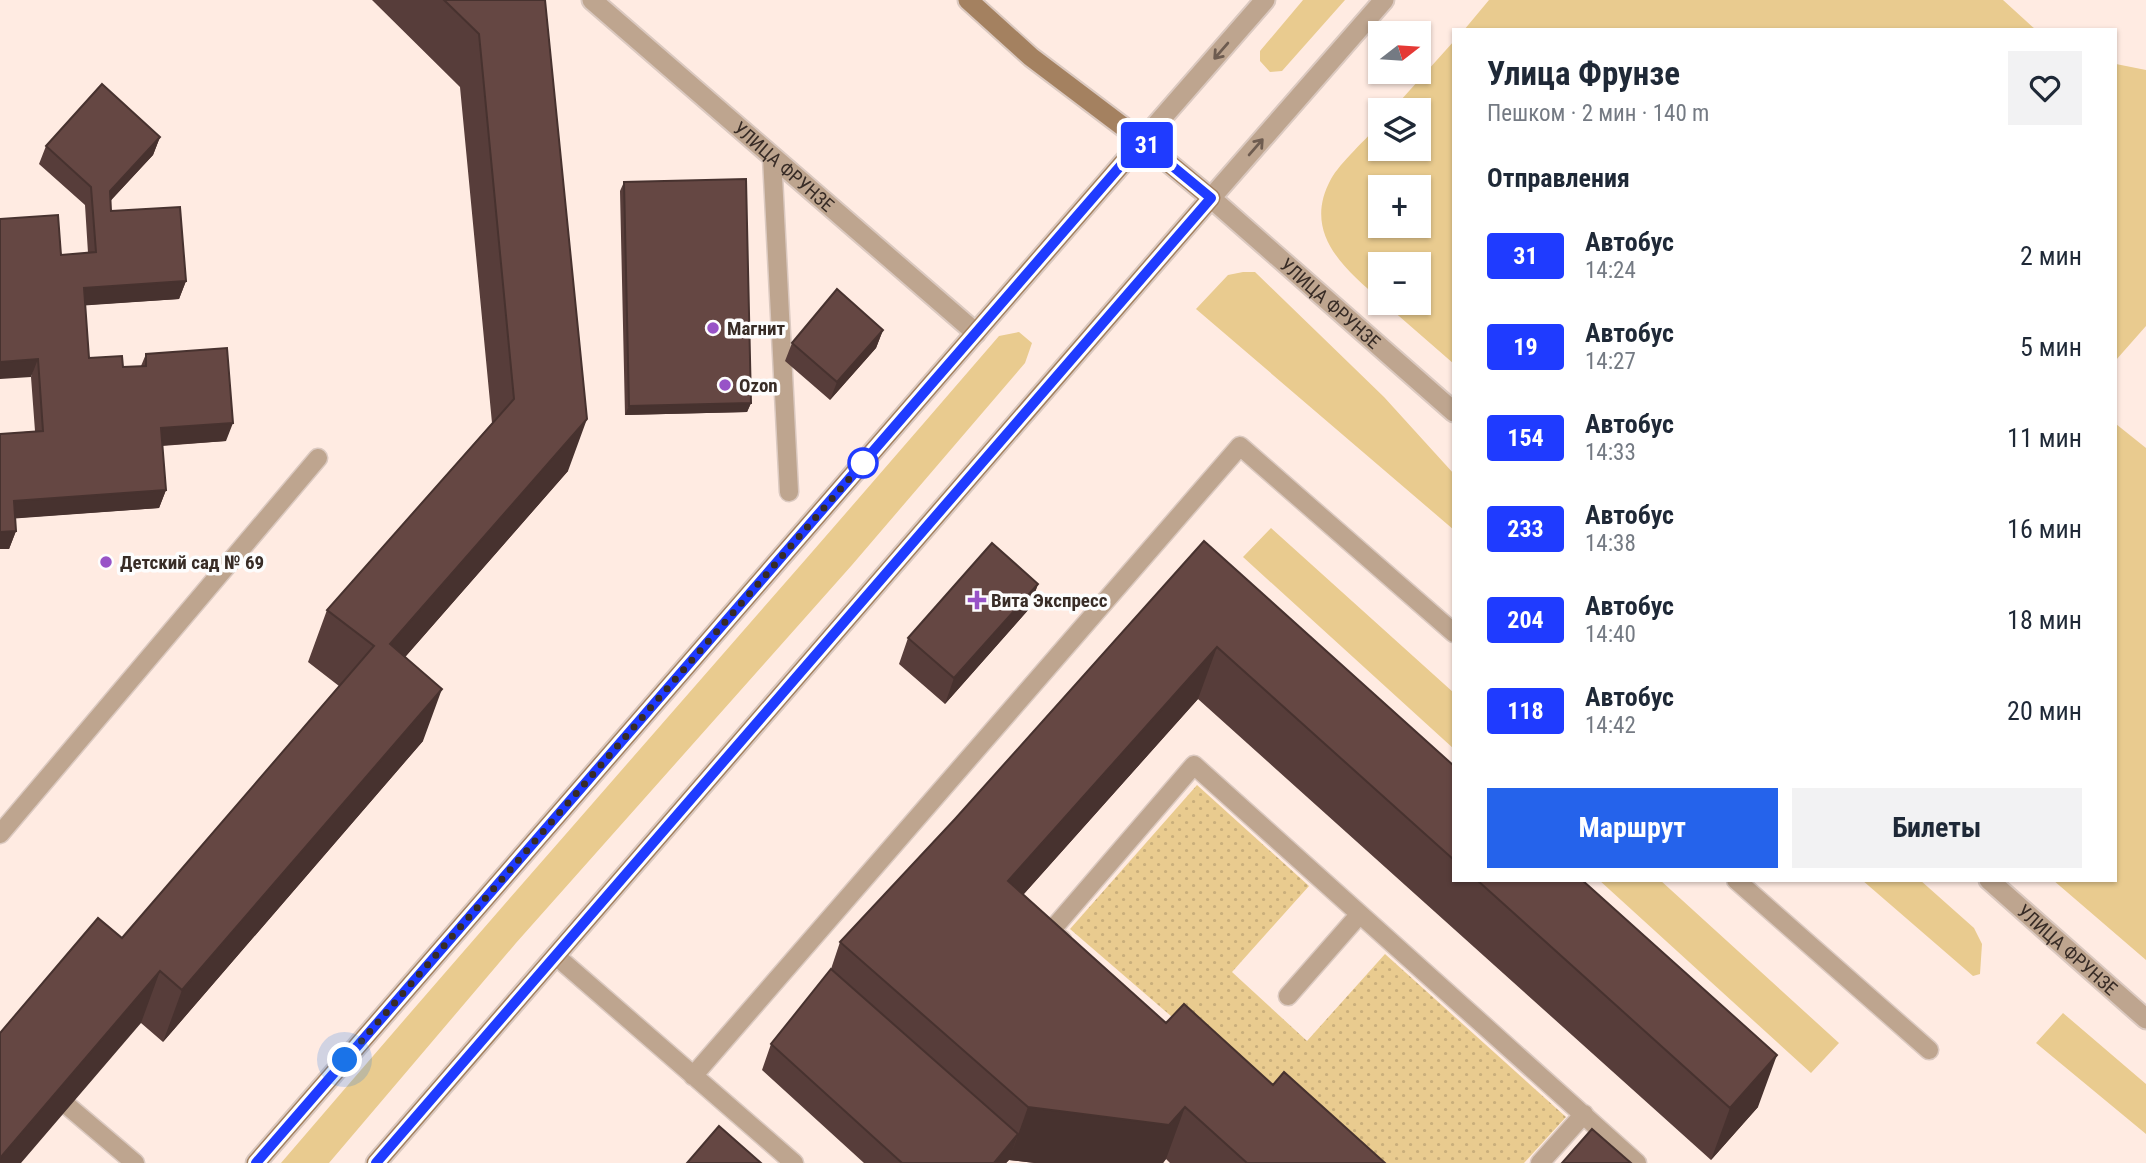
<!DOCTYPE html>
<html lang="ru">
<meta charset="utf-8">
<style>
:root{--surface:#fff;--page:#f2f2f3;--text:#1f2937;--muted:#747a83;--accent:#2563eb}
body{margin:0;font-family:"Roboto Condensed",sans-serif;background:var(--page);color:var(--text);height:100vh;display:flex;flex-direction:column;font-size:26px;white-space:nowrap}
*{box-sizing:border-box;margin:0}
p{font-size:23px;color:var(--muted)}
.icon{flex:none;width:38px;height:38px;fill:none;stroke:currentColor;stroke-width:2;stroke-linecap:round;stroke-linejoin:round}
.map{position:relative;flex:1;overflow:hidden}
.side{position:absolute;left:1452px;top:28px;width:665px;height:854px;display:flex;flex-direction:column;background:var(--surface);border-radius:0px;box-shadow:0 2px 5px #0004}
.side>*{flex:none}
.badge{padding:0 14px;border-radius:5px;font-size:24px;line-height:46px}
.needle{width:46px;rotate:73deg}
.fabs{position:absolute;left:1368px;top:21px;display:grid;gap:14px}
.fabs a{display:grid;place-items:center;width:63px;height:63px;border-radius:0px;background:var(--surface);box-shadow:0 2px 5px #0004;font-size:35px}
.you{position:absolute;width:35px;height:35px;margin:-18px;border:5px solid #fff;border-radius:50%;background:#1a73e8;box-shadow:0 0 0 10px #1a73e833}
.map>.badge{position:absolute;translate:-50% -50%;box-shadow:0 0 0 4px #fff}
h2{padding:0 35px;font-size:26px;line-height:63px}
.round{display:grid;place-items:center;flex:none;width:74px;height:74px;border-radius:0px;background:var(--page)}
.overview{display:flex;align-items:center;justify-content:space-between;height:119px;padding:0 35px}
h1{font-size:33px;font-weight:700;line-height:52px}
.action{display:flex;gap:14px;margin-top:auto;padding:14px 35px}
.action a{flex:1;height:80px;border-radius:0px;background:var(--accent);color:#fff;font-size:28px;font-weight:700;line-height:80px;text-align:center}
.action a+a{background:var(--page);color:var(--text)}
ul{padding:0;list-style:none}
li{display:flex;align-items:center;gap:21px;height:91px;padding:0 35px}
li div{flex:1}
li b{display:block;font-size:26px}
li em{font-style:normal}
li .badge{min-width:77px;font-weight:700;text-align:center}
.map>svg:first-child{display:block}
.grass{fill:#e9cb8f;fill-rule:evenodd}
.park{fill:url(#park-dots)}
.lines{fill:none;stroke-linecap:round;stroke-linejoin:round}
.service-casing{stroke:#dbc9c0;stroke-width:21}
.minor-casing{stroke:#dbc9c0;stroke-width:23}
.tertiary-casing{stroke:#dbc9c0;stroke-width:23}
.secondary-casing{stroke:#dbc9c0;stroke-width:23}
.service{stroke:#bea58f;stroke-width:18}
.minor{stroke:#bea58f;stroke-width:19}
.tertiary{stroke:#bea58f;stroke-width:19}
.secondary{stroke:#a48160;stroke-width:19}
.wall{fill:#573d3a}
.shaded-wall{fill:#47322f}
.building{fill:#654743;stroke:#47322f;stroke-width:2}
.oneway{stroke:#6e5c50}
.line-casing{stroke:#fff;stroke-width:16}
.line{stroke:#1f3bff;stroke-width:10}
.walk{stroke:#382c26;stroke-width:7;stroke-dasharray:0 12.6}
.poi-dot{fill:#9853c7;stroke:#fdfdfd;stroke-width:2.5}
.stop-dot{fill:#fff;stroke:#1f3bff;stroke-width:3.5}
.labels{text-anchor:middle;stroke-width:7;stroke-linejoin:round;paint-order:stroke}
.street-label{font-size:19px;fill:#382c26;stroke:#fdfdfd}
.poi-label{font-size:19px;font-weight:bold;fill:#382c26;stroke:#fdfdfd;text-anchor:start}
</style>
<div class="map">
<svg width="2146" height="1163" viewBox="0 0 2146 1163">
<defs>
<pattern id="park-dots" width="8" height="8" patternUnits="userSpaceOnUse" patternTransform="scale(1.75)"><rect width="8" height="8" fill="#e9cb8f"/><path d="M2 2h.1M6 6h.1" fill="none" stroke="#c9ae7b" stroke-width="1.8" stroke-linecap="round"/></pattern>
</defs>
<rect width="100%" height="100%" fill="#ffebe2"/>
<!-- grass -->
<path class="grass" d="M1303,0H1345L1282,71L1270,72L1260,61V51Z
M1489,0H2003L2036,30H1464Z
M1454,41V364L1384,303H1419V264H1381V300C1343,268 1302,232 1331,179C1340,163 1367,138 1381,123V149H1419V110H1392ZM1381,187H1419V226H1381Z
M2116,64L2146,70V326L2116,360Z
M1243,272H1255L1384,397L1454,474V530L1196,309L1228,275Z
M1019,332L1032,343L1025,363L852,565L516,943L329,1163H281C518,886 761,613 999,336Z
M2116,424L2146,448V960L2053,880H2116Z
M1271,528L1454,693V749L1243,557Z
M1599,880H1660L1839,1043L1811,1073Z
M1862,880H1920L1974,928L1982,944L1980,974L1973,976Z
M2063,1013L2146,1084V1134L2036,1043Z"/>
<!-- park -->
<path class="park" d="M1197,785L1309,886L1232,972L1307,1041L1385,954L1566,1117L1524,1163H1372L1286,1085L1244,1079L1070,929Z"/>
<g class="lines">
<defs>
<path id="service" d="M772,157L789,492
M0,834L318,458
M1736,880L1929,1050
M1062,940L1051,931L1194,765L1637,1163
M556,956L794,1163
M1288,996L1359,915
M693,1076L1240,446L1454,633
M69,1107L135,1163
M1540,1163L1584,1114"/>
<g id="minor">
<path id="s1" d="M592,0L976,333"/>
</g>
<g id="tertiary">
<path id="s2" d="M1384,0L1211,198L1454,412"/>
<path d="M1142,141L1265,0"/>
<path id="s3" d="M1989,880L2146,1019"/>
</g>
<path id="secondary" d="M256,1163L1142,141
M376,1163L1211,198L1142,141L1031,57L968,0"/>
</defs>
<!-- service casing -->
<use href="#service" class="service-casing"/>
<!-- minor casing -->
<use href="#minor" class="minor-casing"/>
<!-- tertiary casing -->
<use href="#tertiary" class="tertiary-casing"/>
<!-- secondary casing -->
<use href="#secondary" class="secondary-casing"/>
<!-- service -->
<use href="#service" class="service"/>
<!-- minor -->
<use href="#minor" class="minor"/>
<!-- tertiary -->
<use href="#tertiary" class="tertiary"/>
<!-- secondary -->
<use href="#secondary" class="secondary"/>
</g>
<!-- wall -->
<path class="wall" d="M372,0H545L568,471L405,657L423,741L163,1042L141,1023L122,938L339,686L308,662L327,610L492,423L460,87Z
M160,137L153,155L110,201L111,211L186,281L179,299L85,305L89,358L123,367L141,366L146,354L226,441L162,446L166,490L159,508L15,518L16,531L9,549H0V434L35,431L31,377L61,255L88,253L85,205L39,164L46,146Z
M624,182L751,403L747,412L625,415L620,191Z
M883,330L876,348L830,400L785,361L792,343Z
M1204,541L1454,766V880H1582L1758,1107L1711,1160L1198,699L1023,895L1166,1023L1273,1085L1385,1163H1170L1166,1159L1163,1163H1035L1009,1160L1006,1163H864L762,1070L771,1044L831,969L840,942L955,819Z
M1038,584L1029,609L945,704L899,664L908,638Z"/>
<!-- shaded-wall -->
<path class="shaded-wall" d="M160,137L153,155L103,209L110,191Z
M186,281L179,299L77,306L84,288Z
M883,330L876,348L830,400L837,382Z
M38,359L31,377L0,379V362Z
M751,403L747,412L625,415L629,406Z
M587,419L568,471L371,696L390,644Z
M233,423L226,441L154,446L161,428Z
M166,490L159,508L8,519L14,501Z
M16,531L9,549H0V532Z
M1038,584L1029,609L945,704L954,678Z
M1217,647L1198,699L989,933L1008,881Z
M442,689L423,741L163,1042L182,990Z
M160,971L141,1023L21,1163H0V1158Z
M1777,1055L1758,1107L1711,1160L1730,1108Z
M1028,1107H1185L1166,1159L1163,1163H1035L1009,1160Z
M1018,1134L1009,1160L1006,1163H994Z"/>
<!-- building -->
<path class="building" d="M444,0H545L587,419L390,644L442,689L182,990L160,971L0,1158V1033L98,918L122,938L374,646L327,610L514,399L479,34Z
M102,84L160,137L110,191L111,211L180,207L186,281L84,288L89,358L122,356L123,367L146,366V354L227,348L233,423L161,428L166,490L14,501L16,531L0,532V434L43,431L38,359L0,362V219L58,215L61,255L96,252L91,187L46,146Z
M746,179L751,403L629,406L624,182Z
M837,289L883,330L837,382L792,343Z
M1204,541L1454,766V860L1217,647L1008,881L1166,1023L1184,1004L1273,1085L1284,1072L1385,1163H1247L1185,1107L1169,1125L1028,1107L840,942L955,819Z
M992,543L1038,584L954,678L908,638Z
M1477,880H1582L1777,1055L1730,1108Z
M831,969L1018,1134L994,1163H902L771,1044Z
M719,1126L761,1163H687Z
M1592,1129L1631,1163H1562Z"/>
<!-- one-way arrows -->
<defs><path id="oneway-shaft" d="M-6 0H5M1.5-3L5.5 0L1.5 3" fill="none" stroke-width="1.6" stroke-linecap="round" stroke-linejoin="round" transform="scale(1.75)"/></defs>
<g class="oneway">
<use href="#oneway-shaft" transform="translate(1221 51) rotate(131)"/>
<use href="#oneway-shaft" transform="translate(1256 147) rotate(-49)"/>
</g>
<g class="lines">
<defs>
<path id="line" d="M256,1163L1142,141L1211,198L376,1163"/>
</defs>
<!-- line casing -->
<use href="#line" class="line-casing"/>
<!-- line -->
<use href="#line" class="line"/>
<!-- walk -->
<path class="walk" d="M345,1060L863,463"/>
</g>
<!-- markers -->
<g class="poi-dot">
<circle cx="713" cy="328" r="7"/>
<circle cx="725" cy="385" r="7"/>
<circle cx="106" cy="562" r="7"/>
<path d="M973.5 589.5h7v7h7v7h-7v7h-7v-7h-7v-7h7z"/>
</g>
<circle class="stop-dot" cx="863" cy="463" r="14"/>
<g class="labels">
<!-- street labels -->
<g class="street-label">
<text dy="7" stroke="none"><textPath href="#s1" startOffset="254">УЛИЦА ФРУНЗЕ</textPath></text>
<text dy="7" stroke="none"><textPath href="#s2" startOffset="422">УЛИЦА ФРУНЗЕ</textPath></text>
<text dy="7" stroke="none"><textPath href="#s3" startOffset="105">УЛИЦА ФРУНЗЕ</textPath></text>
</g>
<!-- poi labels -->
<g class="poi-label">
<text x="727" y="335">Магнит</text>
<text x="739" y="392">Ozon</text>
<text x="120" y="569">Детский сад № 69</text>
<text x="991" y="607">Вита Экспресс</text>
</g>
</g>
</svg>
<div class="fabs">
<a><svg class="needle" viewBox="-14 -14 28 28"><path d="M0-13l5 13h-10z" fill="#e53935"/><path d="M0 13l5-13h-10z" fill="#747a83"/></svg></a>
<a><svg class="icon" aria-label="layers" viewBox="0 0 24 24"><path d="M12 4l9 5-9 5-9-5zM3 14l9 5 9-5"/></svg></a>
<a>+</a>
<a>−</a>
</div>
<div class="you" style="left:345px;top:1060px"></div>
<b class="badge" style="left:1147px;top:145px;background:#1f3bff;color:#fff">31</b>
<section class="side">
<div class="overview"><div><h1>Улица Фрунзе</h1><p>Пешком · 2 мин · 140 m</p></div><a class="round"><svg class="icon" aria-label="heart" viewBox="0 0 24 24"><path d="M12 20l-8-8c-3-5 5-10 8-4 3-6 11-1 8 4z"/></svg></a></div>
<h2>Отправления</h2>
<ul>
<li><span class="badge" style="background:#1f3bff;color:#fff">31</span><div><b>Автобус</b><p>14:24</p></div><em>2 мин</em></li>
<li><span class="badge" style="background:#1f3bff;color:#fff">19</span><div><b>Автобус</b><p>14:27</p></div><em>5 мин</em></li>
<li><span class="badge" style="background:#1f3bff;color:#fff">154</span><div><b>Автобус</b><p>14:33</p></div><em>11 мин</em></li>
<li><span class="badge" style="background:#1f3bff;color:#fff">233</span><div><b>Автобус</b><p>14:38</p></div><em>16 мин</em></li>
<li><span class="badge" style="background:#1f3bff;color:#fff">204</span><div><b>Автобус</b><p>14:40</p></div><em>18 мин</em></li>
<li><span class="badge" style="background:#1f3bff;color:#fff">118</span><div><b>Автобус</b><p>14:42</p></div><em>20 мин</em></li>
</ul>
<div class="action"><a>Маршрут</a><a>Билеты</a></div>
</section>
</div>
